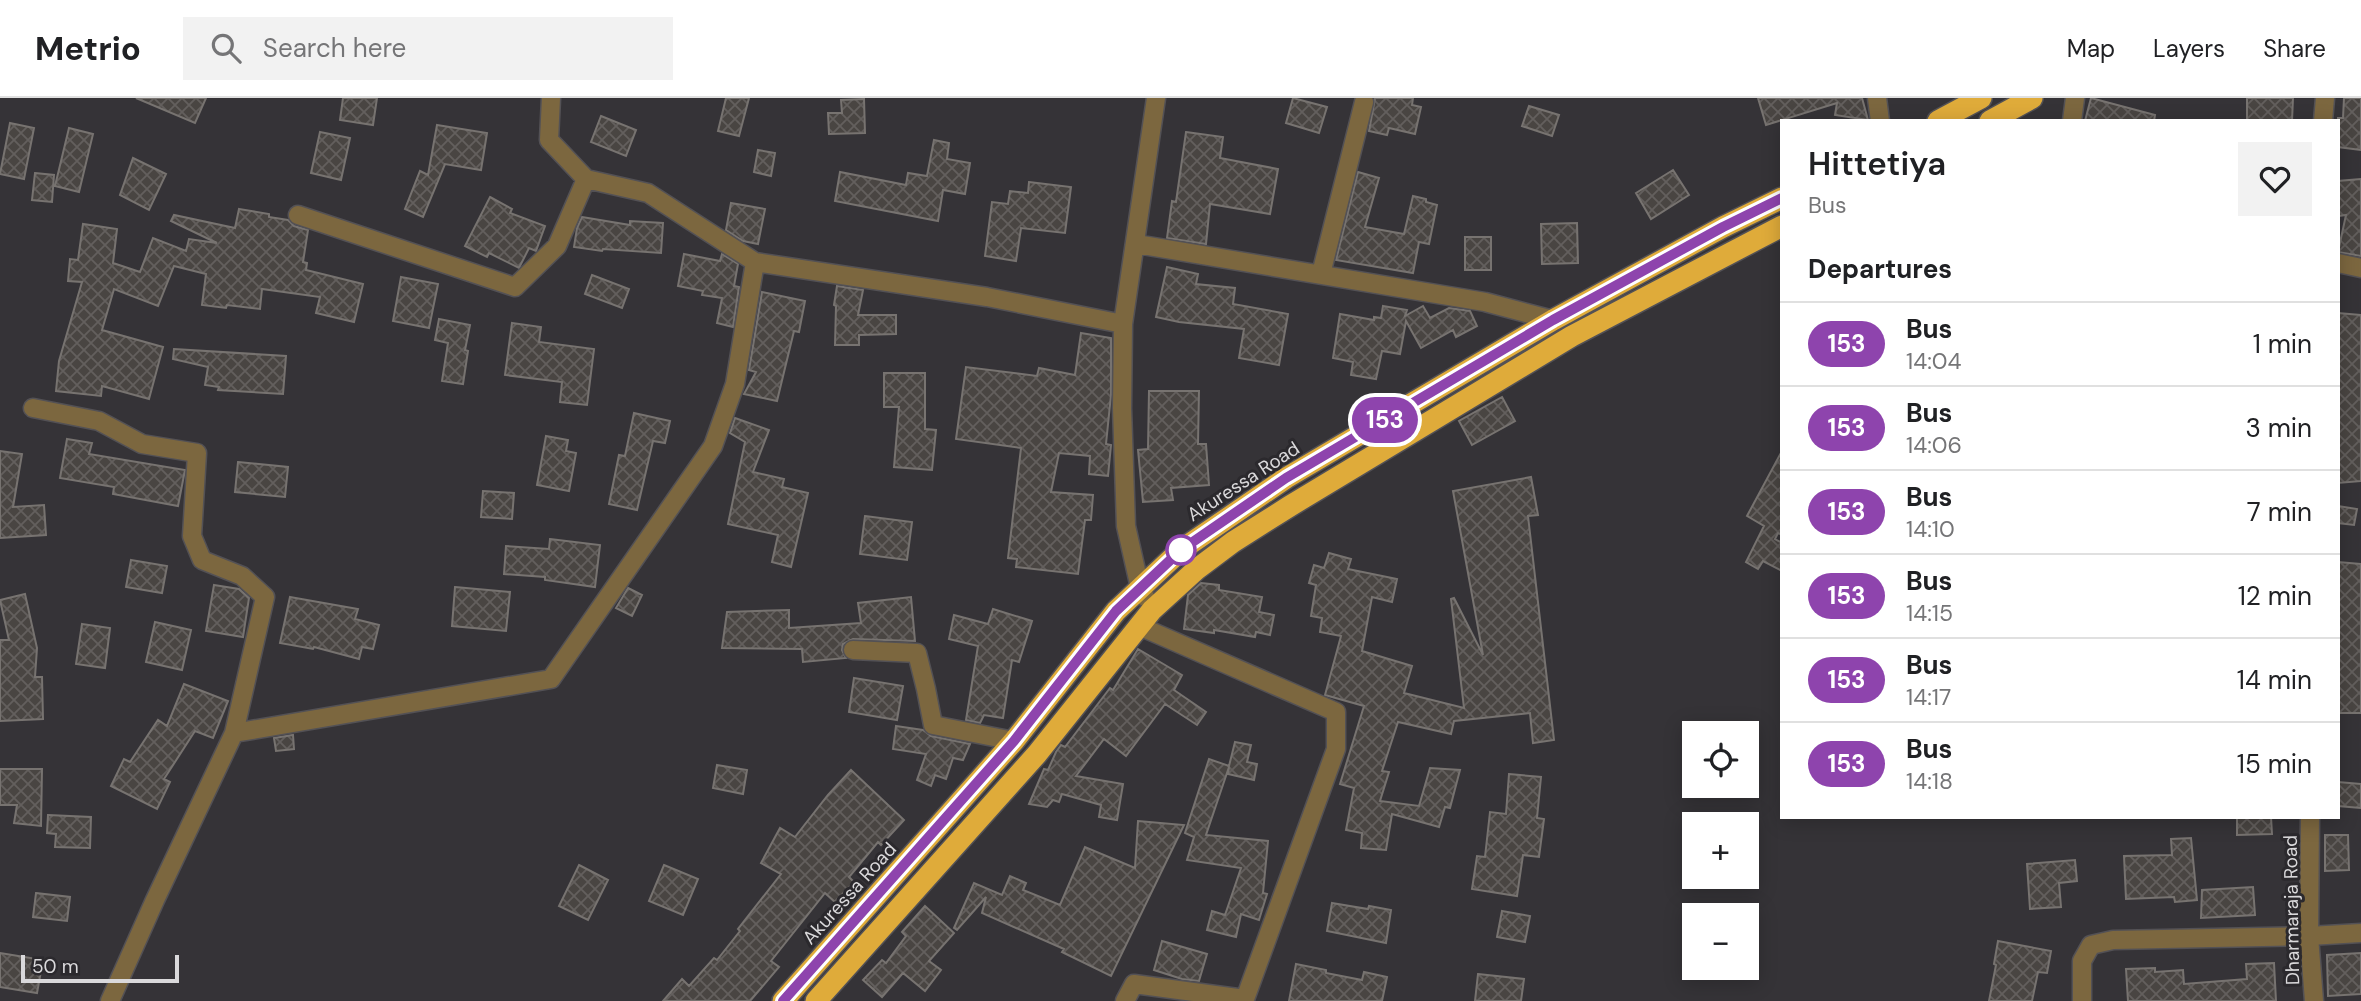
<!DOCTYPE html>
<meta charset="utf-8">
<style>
:root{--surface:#fff;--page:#f2f2f2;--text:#202124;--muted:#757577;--line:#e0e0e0}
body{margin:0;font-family:"DM Sans",sans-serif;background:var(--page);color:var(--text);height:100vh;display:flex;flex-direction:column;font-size:26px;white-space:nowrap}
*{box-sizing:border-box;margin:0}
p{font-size:23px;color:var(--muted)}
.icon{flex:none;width:38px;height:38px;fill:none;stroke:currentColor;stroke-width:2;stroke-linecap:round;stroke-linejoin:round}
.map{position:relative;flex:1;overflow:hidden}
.side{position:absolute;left:1780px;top:21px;width:560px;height:700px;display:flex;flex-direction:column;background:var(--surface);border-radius:0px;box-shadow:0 4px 18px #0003}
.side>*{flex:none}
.badge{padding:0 14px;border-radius:23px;font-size:24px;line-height:46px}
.buttons{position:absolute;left:1682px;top:623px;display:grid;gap:14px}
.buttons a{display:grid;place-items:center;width:77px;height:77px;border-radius:0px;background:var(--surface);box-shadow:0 4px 18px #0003;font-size:35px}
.scale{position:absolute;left:21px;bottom:18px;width:158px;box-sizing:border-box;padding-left:7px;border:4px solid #dad9db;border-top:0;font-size:19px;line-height:24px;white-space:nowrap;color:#dad9db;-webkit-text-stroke:5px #2b292d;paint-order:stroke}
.map>.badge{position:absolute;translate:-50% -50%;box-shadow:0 0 0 4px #fff}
h2{padding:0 28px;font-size:26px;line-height:63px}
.round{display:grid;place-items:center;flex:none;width:74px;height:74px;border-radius:0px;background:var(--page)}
.headline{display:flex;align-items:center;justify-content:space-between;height:119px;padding:0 28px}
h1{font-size:33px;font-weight:600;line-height:52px}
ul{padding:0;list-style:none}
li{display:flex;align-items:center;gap:21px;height:84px;padding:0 28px;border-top:2px solid var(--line)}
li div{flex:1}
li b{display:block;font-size:26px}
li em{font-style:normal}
li .badge{min-width:77px;font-weight:700;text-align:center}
header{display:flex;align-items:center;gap:42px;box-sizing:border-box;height:98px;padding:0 35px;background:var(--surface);border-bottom:2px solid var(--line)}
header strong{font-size:33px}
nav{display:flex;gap:38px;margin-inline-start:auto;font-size:24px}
.search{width:490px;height:63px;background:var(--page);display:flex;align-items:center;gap:18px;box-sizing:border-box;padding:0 24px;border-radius:0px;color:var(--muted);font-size:26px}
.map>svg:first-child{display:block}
.building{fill:url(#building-cross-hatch);stroke:#777370;stroke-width:2}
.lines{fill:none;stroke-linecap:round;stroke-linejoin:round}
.minor-casing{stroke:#535155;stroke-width:21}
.highway-casing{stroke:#535155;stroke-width:24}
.minor{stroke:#7c673f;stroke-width:18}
.highway{stroke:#dfab3a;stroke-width:21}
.line-casing{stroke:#fff;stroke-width:16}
.line{stroke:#8e44ad;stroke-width:10}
.stop-dot{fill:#fff;stroke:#8e44ad;stroke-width:3.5}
.labels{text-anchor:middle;stroke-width:6;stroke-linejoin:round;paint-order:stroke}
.street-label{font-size:19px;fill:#dad9db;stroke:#2b292d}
</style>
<header>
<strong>Metrio</strong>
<div class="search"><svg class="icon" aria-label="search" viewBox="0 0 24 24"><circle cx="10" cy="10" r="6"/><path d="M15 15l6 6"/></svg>Search here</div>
<nav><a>Map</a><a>Layers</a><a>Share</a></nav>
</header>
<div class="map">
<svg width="2361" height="903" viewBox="0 0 2361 903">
<defs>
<pattern id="building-cross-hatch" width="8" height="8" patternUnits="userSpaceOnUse" patternTransform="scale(1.75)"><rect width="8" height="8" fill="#494542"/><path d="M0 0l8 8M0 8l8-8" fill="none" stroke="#635f5d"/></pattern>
</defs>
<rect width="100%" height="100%" fill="#353337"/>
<!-- building -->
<path class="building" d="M136,0H206L195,25Z
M343,0H377L373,27L340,22Z
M726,0H749L739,38L718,33Z
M1293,0L1327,9L1319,35L1286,25Z
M1375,0H1413L1412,7L1421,9L1415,36L1389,30L1387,37L1369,33Z
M1758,0H1862L1868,22L1835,17L1837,5L1766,27Z
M2091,0L2155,17L2154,23H2085Z
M2247,0H2293L2292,23H2247Z
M2344,0H2361V52L2338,49V20H2343Z
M864,1L865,35L829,36L828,15H842L841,2Z
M1529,8L1559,17L1552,38L1522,28Z
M601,18L636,32L626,58L591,44Z
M10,25L34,30L24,81L0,76Z
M437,27L487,35L481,72L445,66L423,119L405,111L420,73L428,77Z
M69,30L93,36L79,94L55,88Z
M320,34L350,40L341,82L311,75Z
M1186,34L1223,39L1220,60L1278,71L1270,116L1210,106L1206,146L1167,140L1172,103L1176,104Z
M934,42L949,45L947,61L970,65L965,96L943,92L938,123L835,103L840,74L906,87L908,75L927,78Z
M758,52L775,55L771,78L754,74Z
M133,60L166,76L149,112L120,97Z
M1673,72L1689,97L1651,121L1636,95Z
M1358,74L1379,80L1365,129L1404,136L1413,98L1426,101V104L1437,107L1429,146L1419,144L1413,175L1336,162Z
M35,75L54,77L52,104L32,102Z
M2361,81V158L2338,154L2346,117L2338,118V83Z
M1029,84L1071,89L1065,135L1021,130L1016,163L985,158L992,104L1008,106L1010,93L1028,95Z
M490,99L512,111L510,115L545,128L536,153L529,150L519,170L489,155L487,159L465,148Z
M731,105L765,111L758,146L743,143L726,132Z
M239,111L269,116V119L288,122L294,128L308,132L303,164L307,165L306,172L363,186L354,224L316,215L320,199L262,191L260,211L227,207L226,210L202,207L206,176L174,168L158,208L114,191L102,232L163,249L149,301L102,288L101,298L56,293L59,263L82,184L68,183L70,161L78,162L83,126L117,131L113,165L140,174L153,140L186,153L189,141L217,145L171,123L174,117L235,130Z
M582,119L630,127V123L663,125L661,155L603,151L602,153L574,149L577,130Z
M1577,125L1578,165L1542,166L1541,126Z
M1465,139H1491V172H1465Z
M684,156L720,163L722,156L738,166L734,188L739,189L733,229L717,225L722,200L702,197L703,193L678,188Z
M1167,169L1198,176L1196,186L1235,190L1233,206L1288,216L1279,267L1239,260L1244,231L1179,224L1156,219Z
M592,177L629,191L622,210L585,196Z
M401,179L438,186L429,230L393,223Z
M837,188L863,192L858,217H896V236L859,237V247H835L836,208L834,207Z
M762,194L805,203L799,234L794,233L777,303L744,296L756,274L749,272Z
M1383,208L1407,212L1405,218L1423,208L1430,220L1449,210L1470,213L1477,228L1456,239L1453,232L1421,250L1406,223L1400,256L1382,253L1376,281L1351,277L1353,264L1333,260L1340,216L1374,222V219L1381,220Z
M2338,215L2361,217V383L2338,385Z
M439,221L470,227L465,252L468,253L463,286L442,283L448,245L435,242Z
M512,225L541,229L539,244L594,251L587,307L560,304L562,284L505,277Z
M1081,235L1111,240V297L1106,346L1111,347L1108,378L1089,376L1090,358L1059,355L1051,394L1093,397L1091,422H1085L1078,476L1016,469L1017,461L1008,460L1021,350L956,341L966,269L1037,278L1039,270L1075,277Z
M174,251L286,258L283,296L218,292L219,289L205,287L208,269L173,261Z
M884,275H925V331L936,332L932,372L894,369L899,309H884Z
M1149,293H1199L1198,346H1206L1209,387L1171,390L1173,402L1143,404L1138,352L1148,351Z
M1502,299L1515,323L1472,347L1459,323Z
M634,315L670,323L665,345L653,343L637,412L609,406L619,357L625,358Z
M735,320L769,332L753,374L784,381L782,389L808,395L791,469L772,464L778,437L728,426L745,344L730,335Z
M546,338L568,342L566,353L576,355L569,393L537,387Z
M67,341L92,345L89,356L185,372L178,408L113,396L114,389L60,380Z
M0,353L22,356L13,409L44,407L46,437L0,440Z
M1782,353V437L1778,435L1775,441L1782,445V473L1763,463L1758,471L1746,464L1764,428L1747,418Z
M238,364L288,369L285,399L235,394Z
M1531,379L1538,417L1528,418L1554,642L1533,645L1530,615L1454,623L1451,636L1398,624L1382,673L1389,674L1380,703L1419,708L1430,670L1460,672L1450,710L1445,709L1439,729L1392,716L1386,752L1361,750L1362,735L1346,732L1354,690L1340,686L1364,608L1325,597L1341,538L1320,534L1322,520L1311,518L1316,487L1309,485L1314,467L1324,470L1329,455L1351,461L1348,471L1397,481L1392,504L1372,499L1362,553L1412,568L1404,595L1464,610L1451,501L1454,500L1483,557L1453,393Z
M483,393L514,395L512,421L481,419Z
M2338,408L2357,411L2354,427L2338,425Z
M865,418L912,424L907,462L860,456Z
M550,441L600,447L595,489L545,482V479L504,476L506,448L549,451Z
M131,462L167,468L162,495L126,489Z
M2338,464L2361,466V615H2338Z
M1201,485L1219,487V492L1262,499L1259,514L1274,517L1270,537L1256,534L1255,539L1214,532V535L1184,531L1188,497Z
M214,487L239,491L249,500L243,539L206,533Z
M455,489L510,494L506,533L452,528Z
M628,490L642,497L632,518L616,510Z
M25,496L37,550L35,579H42L43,621L0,623V542H9L0,502Z
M290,499L358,511L355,521L379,527L373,551L362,549L359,561L314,549L313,551L280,545Z
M911,499L915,543L853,541L843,546L842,552L846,560L803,564L802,551L722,550L727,514L789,512V530L861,525L858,505Z
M993,511L1032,523L1019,564L1012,562L1003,620L984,617L980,625L966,622L978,548L949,541L954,517L988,526Z
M155,524L191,532L182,572L146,564Z
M82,526L110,530L105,570L76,566Z
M1138,551L1182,577L1174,592L1206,614L1197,627L1165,606L1126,658L1104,641L1076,678L1123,686L1117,722L1099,719L1101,707L1062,696L1059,704L1053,702L1047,709L1029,706L1044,671L1048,672L1056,654L1061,647L1065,649L1110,590L1113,592Z
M854,580L903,588L897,622L849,614Z
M184,586L228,603L213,640L195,633L164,681L170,684L157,711L111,688L124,661L130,664L158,622L167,628Z
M896,628L923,632L931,638L970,646L963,662L953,660L946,681L935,677L931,688L917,682L926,656L893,651Z
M293,637L294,651L276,653L274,640Z
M1235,644L1251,647L1247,664L1257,666L1254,682L1228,676L1229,669L1206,737L1268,743L1263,795L1267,796L1259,822L1241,816L1236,839L1207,832L1212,813L1225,817L1241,770L1187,762L1194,739L1185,735L1209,661L1229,668Z
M717,667L747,672L743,696L713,690Z
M0,671H42L41,728L14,725L17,707H0Z
M851,672L904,722L881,747L878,744L849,779L855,785L836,805L825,795L771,863L779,869L750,903H663L682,881L689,888L714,860L717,862L740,833L738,831L781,776L761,765L780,730L795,739L828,697Z
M1509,676L1541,679L1537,720L1544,721L1539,759L1523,757L1517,798L1472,791L1477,758L1485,759L1490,714L1506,716Z
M2338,684L2361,686V710L2338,708Z
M48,717L91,719L90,750L55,749L56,736L47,735Z
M2237,719H2271L2272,736L2237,737Z
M1138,723L1184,727L1111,878L1062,854L1064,851L982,815L986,799L957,832L954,830L974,785L1002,797L1010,778L1026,785L1023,792L1060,807L1085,749L1135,770Z
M2325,737H2348L2349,772L2325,773Z
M2191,740L2197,802L2175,804L2174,799L2126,801L2124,758L2172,757L2171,741Z
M2075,762L2077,783L2059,785L2061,809L2030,811L2027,766Z
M579,767L608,782L588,822L559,808Z
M664,767L698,781L683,817L649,803Z
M2253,789L2255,817L2201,820L2202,792Z
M36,795L70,799L67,823L33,819Z
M1332,805L1368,811L1369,808L1391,812L1386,845L1327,833Z
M925,808L954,835L929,863L941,872L925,893L903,875L882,899L863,882L882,862L886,865L906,838L902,834Z
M1502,813L1530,818L1525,844L1497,839Z
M1162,843L1207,856L1199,883L1182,881L1154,872Z
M1998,843L2051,853L2047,875L2038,874L2032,903H1989L1996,867L1994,866Z
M0,855L43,862L37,895L0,889Z
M2361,855V896L2328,898L2327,857Z
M2274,865L2276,903H2128L2126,871L2155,870V874L2183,872L2184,886L2247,881L2246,866Z
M1296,866L1326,872V875L1362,882L1364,874L1387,879L1382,903H1289Z
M1478,876L1524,881L1521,903H1475Z"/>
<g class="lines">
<defs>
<path id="minor" d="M551,0L549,42L586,81
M1877,0L1880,23
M2072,23L2075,0
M2323,23L2325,0
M1136,146L1485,204L1553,222
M755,164L987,199L1123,226
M2338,165L2361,170
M1321,176L1364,4
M33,310L99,323L142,346L197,355L192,438L202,462L242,478L265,499L234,635L155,802L110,903
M1145,499L1140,490L1126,428L1122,310L1123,226L1156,0
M853,552L917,555L926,591L933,627L1014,643
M234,635L551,581L713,348L735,286L755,164L648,95L586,81L557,148L515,189L298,117
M2310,719L2309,838L2314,903
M1125,903L1134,886L1245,901L1336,651V614L1139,528
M2082,903V863L2091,847L2113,842L2309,838L2361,835"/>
<path id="highway" d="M1938,23L1981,0
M1990,23L2032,0
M783,903L1014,643L1116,513L1181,452L1286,380L1553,222L1723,129L1782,100
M816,903L1037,656L1152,512L1197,471L1233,444L1290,408L1572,238L1782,128"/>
</defs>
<!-- minor casing -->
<use href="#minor" class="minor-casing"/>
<!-- highway casing -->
<use href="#highway" class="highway-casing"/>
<!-- minor -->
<use href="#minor" class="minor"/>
<!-- highway -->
<use href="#highway" class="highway"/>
</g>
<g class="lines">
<defs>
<path id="line" d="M783,903L1014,643L1116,513L1181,452L1286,380L1553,222L1723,129L1782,100"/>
</defs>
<!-- line casing -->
<use href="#line" class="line-casing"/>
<!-- line -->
<use href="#line" class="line"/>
</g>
<!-- markers -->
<circle class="stop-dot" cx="1181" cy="452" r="14"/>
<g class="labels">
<!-- street labels -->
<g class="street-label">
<text transform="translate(1243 383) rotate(-33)" y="7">Akuressa Road</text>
<text transform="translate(849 795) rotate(-48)" y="7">Akuressa Road</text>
<text transform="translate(2291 812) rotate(-91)" y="7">Dharmaraja Road</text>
</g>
</g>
</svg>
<div class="buttons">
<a><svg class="icon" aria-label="locate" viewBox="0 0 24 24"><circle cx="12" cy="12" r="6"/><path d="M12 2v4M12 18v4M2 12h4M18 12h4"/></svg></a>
<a>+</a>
<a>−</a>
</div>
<div class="scale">50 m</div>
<b class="badge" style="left:1385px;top:322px;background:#8e44ad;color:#fff">153</b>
<section class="side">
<div class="headline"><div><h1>Hittetiya</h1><p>Bus</p></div><a class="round"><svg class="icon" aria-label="heart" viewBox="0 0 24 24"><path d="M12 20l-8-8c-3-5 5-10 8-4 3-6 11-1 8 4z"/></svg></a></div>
<h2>Departures</h2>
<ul>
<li><span class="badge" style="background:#8e44ad;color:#fff">153</span><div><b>Bus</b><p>14:04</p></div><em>1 min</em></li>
<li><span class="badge" style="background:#8e44ad;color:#fff">153</span><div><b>Bus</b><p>14:06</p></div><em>3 min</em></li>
<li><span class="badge" style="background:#8e44ad;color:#fff">153</span><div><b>Bus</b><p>14:10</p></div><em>7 min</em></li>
<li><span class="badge" style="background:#8e44ad;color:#fff">153</span><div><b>Bus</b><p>14:15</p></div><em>12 min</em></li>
<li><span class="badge" style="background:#8e44ad;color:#fff">153</span><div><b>Bus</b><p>14:17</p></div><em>14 min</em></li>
<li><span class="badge" style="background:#8e44ad;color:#fff">153</span><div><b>Bus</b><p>14:18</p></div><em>15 min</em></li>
</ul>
</section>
</div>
